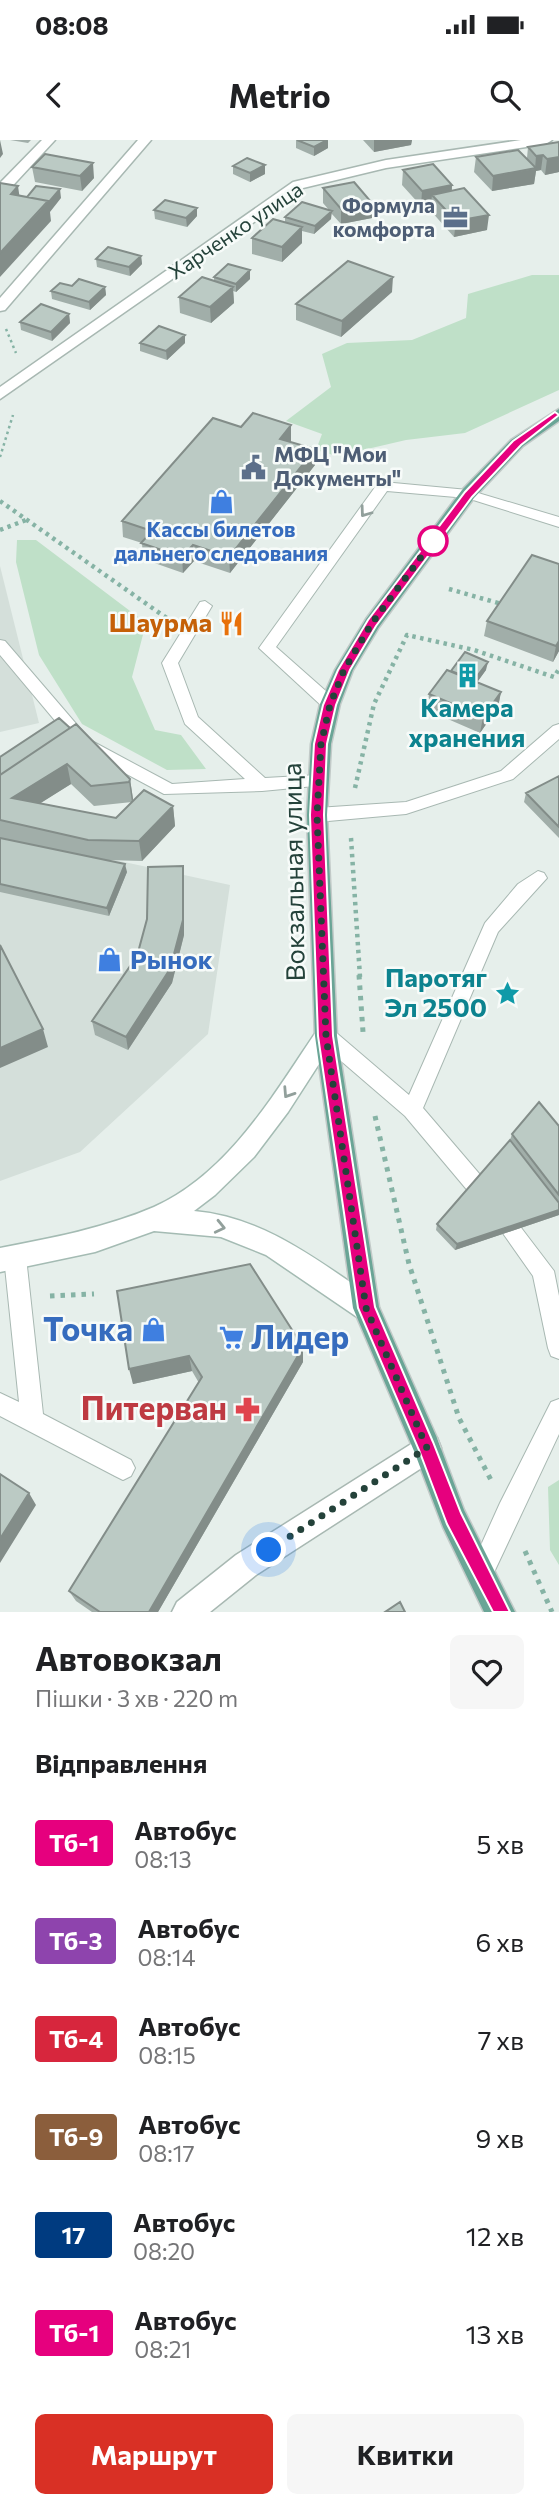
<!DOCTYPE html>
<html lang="uk">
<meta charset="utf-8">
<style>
:root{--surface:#fff;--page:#f6f6f6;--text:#202124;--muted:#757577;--accent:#d93025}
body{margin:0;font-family:Commissioner,sans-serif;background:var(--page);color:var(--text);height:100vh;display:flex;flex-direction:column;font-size:26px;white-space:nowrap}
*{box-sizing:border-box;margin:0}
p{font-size:23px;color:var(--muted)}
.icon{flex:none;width:38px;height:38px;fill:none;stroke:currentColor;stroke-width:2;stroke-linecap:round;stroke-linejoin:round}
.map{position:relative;height:1472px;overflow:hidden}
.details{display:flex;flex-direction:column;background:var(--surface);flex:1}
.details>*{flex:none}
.badge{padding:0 14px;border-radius:5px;font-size:24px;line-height:46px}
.you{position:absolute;width:35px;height:35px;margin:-18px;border:5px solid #fff;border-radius:50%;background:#1a73e8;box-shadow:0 0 0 10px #1a73e833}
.map>.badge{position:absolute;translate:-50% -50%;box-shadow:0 0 0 4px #fff}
h2{padding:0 35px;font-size:26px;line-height:63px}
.round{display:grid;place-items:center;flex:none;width:74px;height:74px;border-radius:10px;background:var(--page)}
.overview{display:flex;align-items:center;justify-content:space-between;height:119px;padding:0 35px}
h1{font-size:33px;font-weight:700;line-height:52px}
.primary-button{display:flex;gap:14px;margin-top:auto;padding:14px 35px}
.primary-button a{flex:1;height:80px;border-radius:10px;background:var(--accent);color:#fff;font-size:28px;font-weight:700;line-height:80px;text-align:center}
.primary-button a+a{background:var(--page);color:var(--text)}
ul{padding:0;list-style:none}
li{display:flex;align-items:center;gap:21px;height:98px;padding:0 35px}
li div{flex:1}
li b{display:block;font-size:26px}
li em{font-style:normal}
li .badge{min-width:77px;font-weight:700;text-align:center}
.status{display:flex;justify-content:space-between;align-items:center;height:49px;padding:0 35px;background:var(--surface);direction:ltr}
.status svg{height:19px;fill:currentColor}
header{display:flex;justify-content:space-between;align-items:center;height:91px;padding:0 35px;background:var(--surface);font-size:32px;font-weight:700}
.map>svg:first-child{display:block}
.built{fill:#d4dfda}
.green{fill:#bfe0c8}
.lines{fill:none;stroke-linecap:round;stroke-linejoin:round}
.service-casing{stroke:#a8b8b2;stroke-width:2}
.minor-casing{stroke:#a8b8b2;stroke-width:3}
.secondary-casing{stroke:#a4bbb3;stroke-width:3}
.primary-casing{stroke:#c2cac8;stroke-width:3}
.path-far2{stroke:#86b3a5;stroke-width:2.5;stroke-dasharray:2.5 3.5;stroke-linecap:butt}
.path-far1{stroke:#86b3a5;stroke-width:4.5;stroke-dasharray:3.5 4.5;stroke-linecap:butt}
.path{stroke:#86b3a5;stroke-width:5;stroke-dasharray:4.5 6;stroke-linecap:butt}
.service{fill:#fff;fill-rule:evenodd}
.minor{fill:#fff;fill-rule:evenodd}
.secondary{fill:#fff;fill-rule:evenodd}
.primary{fill:#6aa596;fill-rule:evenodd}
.wall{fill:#a1aea9}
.shaded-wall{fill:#838d89}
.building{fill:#bbcac4;stroke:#838d89;stroke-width:2}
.oneway{stroke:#92a09c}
.line{fill:#e6007e;stroke:#fff;stroke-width:2}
.walk{stroke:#24423a;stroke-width:7;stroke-dasharray:0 12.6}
.stop-dot{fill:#fff;stroke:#e6007e;stroke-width:3.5}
.labels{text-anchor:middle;stroke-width:5;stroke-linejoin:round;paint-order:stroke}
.far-service-label{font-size:21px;font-weight:bold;fill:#4e5e75;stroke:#f7fbf9;text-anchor:end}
.far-street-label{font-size:21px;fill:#24423a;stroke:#f7fbf9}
.far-shop-label{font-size:21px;font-weight:bold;fill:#366cbe;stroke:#f7fbf9}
.food-label{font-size:26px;font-weight:bold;fill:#c56008;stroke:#f7fbf9;text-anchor:end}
.culture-label{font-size:26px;font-weight:bold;fill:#0d838f;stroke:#f7fbf9}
.street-label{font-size:26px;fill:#24423a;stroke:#f7fbf9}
.shop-label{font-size:26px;font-weight:bold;fill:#366cbe;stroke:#f7fbf9;text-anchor:start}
.near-shop-label{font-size:32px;font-weight:bold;fill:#366cbe;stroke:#f7fbf9;text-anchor:end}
.near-health-label{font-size:32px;font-weight:bold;fill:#be3a42;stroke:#f7fbf9;text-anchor:end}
</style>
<div class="status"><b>08:08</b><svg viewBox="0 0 49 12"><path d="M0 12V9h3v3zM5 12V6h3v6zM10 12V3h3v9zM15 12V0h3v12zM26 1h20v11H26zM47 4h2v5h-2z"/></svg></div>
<header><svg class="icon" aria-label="back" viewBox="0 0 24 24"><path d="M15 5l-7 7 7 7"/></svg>Metrio<svg class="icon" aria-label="search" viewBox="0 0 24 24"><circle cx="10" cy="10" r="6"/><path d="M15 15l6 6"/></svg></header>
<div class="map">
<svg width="559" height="1472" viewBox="0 0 559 1472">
<rect width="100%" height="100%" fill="#e6efeb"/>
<!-- built -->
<path class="built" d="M0,426L39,583L0,592Z
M0,695L230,745L208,894L80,1012L0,1041Z"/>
<!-- green -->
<path class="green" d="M532,135H559V250L465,293L406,300L337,316L316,310L322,294L286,281L331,247L322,214L347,203L412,200L466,178L468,154Z
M17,400H36L146,483L132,537L155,590L181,595L206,629L167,630L82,584L39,515L16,422Z
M559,1340V1425L550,1410L548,1347Z"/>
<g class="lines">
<defs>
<path id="service" d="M383,342L468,350L559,377V387L467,358L387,351L276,507L336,560L338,564L336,568H324L259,508L378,343Z
M205,461L212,466L178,523L198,577L265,638L319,635L327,641L325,645L262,651L164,654L78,608L0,515V500L5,501L90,600L172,644L245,639L185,584L162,523L200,462Z
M559,584V599L513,639L406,674L317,682L311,680L309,675L311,670L317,668L406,662L501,631L553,586Z
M538,731L544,733L547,738L498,792L423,968L482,1037L485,1044L482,1051L475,1054L468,1051L405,976L319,902L316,896L319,890L326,888L333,890L409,955L485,783L518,744Z
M512,1082L519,1085L554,1131L559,1156V1219L551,1216L548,1208L533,1136L502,1092L505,1085Z
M15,1107L22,1110L26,1117L43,1274L131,1320L135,1328L131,1336L123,1340L115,1336L0,1276V1253L19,1262L4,1117L8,1110Z
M559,1259V1294L489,1443L480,1446L471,1443L468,1434L500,1363L551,1262Z"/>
<path id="minor" d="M42,0H55L5,54L0,55V43Z
M138,0H151L5,170L0,171V158Z
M521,0H552L546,4L386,28L303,48L0,259V247L293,42L386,20Z
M427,1294L437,1298L441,1308L437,1318L256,1435L210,1472H172L177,1462L236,1415Z"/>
<path id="secondary" d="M326,886L334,889L337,896L288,972L254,1017L215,1055L194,1071C264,1077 318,1121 375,1159L379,1168L375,1177L366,1181L357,1177L266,1115L221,1097L154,1091L95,1112L0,1132V1108C52,1098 105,1088 154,1067C229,1033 274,954 318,889Z"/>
<path id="primary" d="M559,269V281L523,306L474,358L379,487L353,530L340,564L331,604L327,675L337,896L379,1167L437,1298L464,1370L515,1472H484L443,1387L414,1311L353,1168L315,896L307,675L311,604L320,564L335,530L366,479L462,350L511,300Z"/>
</defs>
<!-- service casing -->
<use href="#service" class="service-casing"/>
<!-- minor casing -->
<use href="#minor" class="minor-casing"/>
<!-- secondary casing -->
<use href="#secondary" class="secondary-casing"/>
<!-- primary casing -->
<use href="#primary" class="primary-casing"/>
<!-- path-far2 -->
<path class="path-far2" d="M6,189L16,213
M0,317L13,275"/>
<!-- path-far1 -->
<path class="path-far1" d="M0,361L168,479
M0,390L26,380
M449,449L505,465
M355,648L374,564L407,495L474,510L554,537L559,529
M351,698L360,837"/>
<!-- path -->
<path class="path" d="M359,835L363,892
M375,976L409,1124L459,1278L491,1340
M50,1156L94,1154
M525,1411L552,1472"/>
<!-- service -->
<use href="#service" class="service"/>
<!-- minor -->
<use href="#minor" class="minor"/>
<!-- secondary -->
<use href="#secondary" class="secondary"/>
<!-- primary -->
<use href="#primary" class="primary"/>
</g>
<!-- wall -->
<path class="wall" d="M10,0H31L28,3Z
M296,0H328V8L314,16L296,8Z
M363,0H412L411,5L374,12Z
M559,2V32L545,35L541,30L536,31L534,44L492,51L474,32L476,17L527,18L528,7Z
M233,26L265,34L250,42L233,34Z
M32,27L94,38L82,51L35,42Z
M403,30L452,45V51L487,90L454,97L430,70L431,64L421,66L402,45Z
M323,48L372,78L341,84L331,73V79L314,94L302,91V103L282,122L252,114V98L285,82V77L329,70L323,63Z
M154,70L197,76L187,87L155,79Z
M141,116L142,124L130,136L97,127L96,119Z
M250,130V139L236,152L233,151L234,163L211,183L180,173L179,157L214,141V137Z
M72,146L105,147L106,155L90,170L52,159L51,151Z
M392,152L341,197L296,180V164Z
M69,174L70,183L52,201L21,190L20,182Z
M185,195V203L167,220L140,211V203Z
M291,301L290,302L315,325L230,433L194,421L183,433L143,419L142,403L123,397L122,381Z
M559,424V511L553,522L484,496L487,481Z
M486,530L477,542L501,552L498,567L480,593L427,570L429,554L451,531Z
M70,588L130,639L133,659L132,662L94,666L71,644L40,663L116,678L173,666L175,686L142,721L106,720L127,732L109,776L0,752V617Z
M559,636V698L524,662L526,653Z
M184,741V795L172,843L128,910L95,895L92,881L137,816Z
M559,986V1075L455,1110L436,1090L437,1084L510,1000L512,994Z
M117,1151L303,1222L158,1472H92L76,1461L69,1451L199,1243L192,1231L133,1244Z"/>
<!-- shaded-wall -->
<path class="shaded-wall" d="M0,0L3,14L0,18Z
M328,0V8L314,16V7Z
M374,0H412L411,5L374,12Z
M543,15L541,30L536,31L534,44L492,51L493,36L535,29L536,16Z
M559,17V32L545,35L547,19Z
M93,23L94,38L82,51L80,36Z
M265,25V34L250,42V33Z
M452,45L451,60L432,55L431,64L421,66L422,51Z
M18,46L21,67L11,54Z
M60,49L61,58L50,72L51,81L0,137V113Z
M372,63V78L341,84V69Z
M197,68V76L187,87L186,78Z
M332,71L331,79L314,94L315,86Z
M489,75L487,90L454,97L456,81Z
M302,87V103L282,122V107Z
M141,116L142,124L130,136L129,127Z
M250,130V139L236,152V144Z
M393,137L392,152L341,197L342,181Z
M105,147L106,155L90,170L89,162Z
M233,147L234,163L211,183L210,167Z
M69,174L70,183L52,201L51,192Z
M185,195V203L167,220L166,211Z
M291,285V301L280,314V299Z
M315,309V325L230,433L229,417Z
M193,405L194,421L183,433L182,417Z
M559,501V511L553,522L556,506Z
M488,522L486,530L468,555L469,546Z
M501,552L498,567L480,593L483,577Z
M67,624L71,644L17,678L12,658Z
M130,639L133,659L132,662L129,642Z
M173,666L175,686L142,721L139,701Z
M125,724L127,732L109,776L107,768Z
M183,726L184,741V795L172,843L128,910L126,897Z
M43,889L48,907L0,928V908Z
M559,1070V1075L455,1110L457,1104Z
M303,1207V1222L158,1472H149Z
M189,1216L192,1231L133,1244L129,1229Z
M29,1353L36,1365L0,1423V1399Z"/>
<!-- building -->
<path class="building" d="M297,0H327L314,7Z
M559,2V17L547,19L543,15L536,16L528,7Z
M518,10L536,28L493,36L476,17Z
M45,14L93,23L80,36L32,27Z
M247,18L265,25L250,33L233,26Z
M433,24L452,45L422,51L403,30Z
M354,42L372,63L341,69L323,48Z
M0,43L18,46L11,54L48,61L0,113Z
M36,46L60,49L48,63V61L27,57Z
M464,48L489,75L456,81L432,55Z
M165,60L197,68L186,78L154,70Z
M302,62L332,71L315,86L285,77Z
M273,79L302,87L282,107L252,98Z
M108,107L141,116L129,127L96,119Z
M348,121L393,137L342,181L296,164Z
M228,124L250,130L236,144L214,137Z
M202,137L233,147L210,167L179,157Z
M79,139L105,147L89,162L51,151L60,143L72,146Z
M41,164L69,174L51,192L20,182Z
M159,186L185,195L166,211L140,203Z
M253,273L291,285L280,299L315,309L229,417L193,405L182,417L141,403L152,391L122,381L213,278L241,287Z
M532,415L559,424V501L556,506L487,481Z
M465,512L488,522L474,540L451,531Z
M447,530L501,552L483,577L429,554Z
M59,578L70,588L0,635V617Z
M76,584L130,639L129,642L91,646L67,624L12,658L116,678L144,650L173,666L139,701L88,700L0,680V635Z
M559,636V687L526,653Z
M0,698L125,724L107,768L0,744Z
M183,726V780L170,829L126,897L92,881L137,816L147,779L148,727Z
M0,805L43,889L0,908Z
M539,962L559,986V1055L512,994Z
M510,1000L559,1063V1070L457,1104L437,1084Z
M250,1124L303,1207L149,1472H100L69,1451L202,1237L189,1216L129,1229L117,1151Z
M0,1334L29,1353L0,1399Z
M400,1462L405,1472H385Z"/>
<!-- one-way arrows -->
<defs><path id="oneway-chevron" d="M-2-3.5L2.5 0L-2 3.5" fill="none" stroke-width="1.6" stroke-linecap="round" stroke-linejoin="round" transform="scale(1.75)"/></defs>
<g class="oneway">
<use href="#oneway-chevron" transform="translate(365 372) rotate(126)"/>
<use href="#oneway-chevron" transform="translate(288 953) rotate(123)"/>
<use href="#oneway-chevron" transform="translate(220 1087) rotate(13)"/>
</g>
<!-- line -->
<path class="line" d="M555,272L559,275L521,305L472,357L376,486L350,530L336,565L327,604L324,675L333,896L375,1167L433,1302L461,1373L510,1472H493L447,1384L419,1310L358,1168L318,896L310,675L314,604L323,565L338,530L368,480L465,352L513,301Z"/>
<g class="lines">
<!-- walk -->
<path class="walk" d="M269,1410L427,1308L366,1168L326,896L317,675L321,604L330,565L344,530L372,483L433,401"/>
</g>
<!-- icons -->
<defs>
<symbol id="office-bare" viewBox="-9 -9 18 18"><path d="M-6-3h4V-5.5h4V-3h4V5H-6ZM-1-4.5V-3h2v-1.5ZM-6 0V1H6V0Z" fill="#5c6f8a" stroke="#f7fbf9" stroke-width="2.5" paint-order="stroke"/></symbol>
<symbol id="civic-bare" viewBox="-9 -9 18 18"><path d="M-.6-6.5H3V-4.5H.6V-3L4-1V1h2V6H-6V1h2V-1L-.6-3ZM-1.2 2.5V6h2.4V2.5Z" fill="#5c6f8a" stroke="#f7fbf9" stroke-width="2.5" paint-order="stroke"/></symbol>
<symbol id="shop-bare" viewBox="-9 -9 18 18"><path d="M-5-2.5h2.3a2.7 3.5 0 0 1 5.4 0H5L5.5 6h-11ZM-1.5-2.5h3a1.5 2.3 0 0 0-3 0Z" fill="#3f7fe0" stroke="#f7fbf9" stroke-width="2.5" paint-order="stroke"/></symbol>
<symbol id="restaurant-bare" viewBox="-9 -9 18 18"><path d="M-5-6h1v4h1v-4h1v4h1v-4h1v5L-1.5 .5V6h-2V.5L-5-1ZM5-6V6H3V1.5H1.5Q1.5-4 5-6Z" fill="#e8710a" stroke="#f7fbf9" stroke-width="2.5" paint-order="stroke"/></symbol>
<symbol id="building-bare" viewBox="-9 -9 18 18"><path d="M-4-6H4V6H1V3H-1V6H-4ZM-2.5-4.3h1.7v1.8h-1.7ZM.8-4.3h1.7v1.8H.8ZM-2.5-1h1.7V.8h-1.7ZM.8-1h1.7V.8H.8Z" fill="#0f9aa8" stroke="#f7fbf9" stroke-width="2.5" paint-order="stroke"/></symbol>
<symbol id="sight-bare" viewBox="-9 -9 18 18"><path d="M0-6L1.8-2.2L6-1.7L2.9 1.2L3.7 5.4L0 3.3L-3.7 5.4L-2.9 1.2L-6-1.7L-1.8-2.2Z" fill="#0f9aa8" stroke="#f7fbf9" stroke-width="2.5" paint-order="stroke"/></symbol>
<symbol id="supermarket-bare" viewBox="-9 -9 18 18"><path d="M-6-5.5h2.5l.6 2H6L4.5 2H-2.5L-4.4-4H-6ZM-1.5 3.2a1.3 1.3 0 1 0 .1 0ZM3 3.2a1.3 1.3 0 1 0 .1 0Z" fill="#3f7fe0" stroke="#f7fbf9" stroke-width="2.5" paint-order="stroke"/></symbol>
<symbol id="pharmacy-bare" viewBox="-9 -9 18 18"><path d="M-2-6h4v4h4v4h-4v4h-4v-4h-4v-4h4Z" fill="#e0444e" stroke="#f7fbf9" stroke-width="2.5" paint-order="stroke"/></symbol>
</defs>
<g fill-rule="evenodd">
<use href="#office-bare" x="438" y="60" width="35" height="35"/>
<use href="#civic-bare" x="236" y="310" width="35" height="35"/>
<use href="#shop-bare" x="204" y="344" width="35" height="35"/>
<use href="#restaurant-bare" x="214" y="466" width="35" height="35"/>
<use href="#building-bare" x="450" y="518" width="35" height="35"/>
<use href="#shop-bare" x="92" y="802" width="35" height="35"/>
<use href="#sight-bare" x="490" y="836" width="35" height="35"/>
<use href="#shop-bare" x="136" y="1172" width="35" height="35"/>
<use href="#supermarket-bare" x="214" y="1180" width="35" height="35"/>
<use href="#pharmacy-bare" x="230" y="1252" width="35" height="35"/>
</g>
<!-- markers -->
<circle class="stop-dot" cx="433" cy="401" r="14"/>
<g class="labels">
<!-- far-service labels -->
<g class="far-service-label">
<text x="435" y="73">Формула<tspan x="435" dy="24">комфорта</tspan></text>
<text x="274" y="322" text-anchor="start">МФЦ "Мои<tspan x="274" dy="24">Документы"</tspan></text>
</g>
<!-- far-street labels -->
<g class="far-street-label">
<text transform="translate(236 91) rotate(-34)" y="7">Харченко улица</text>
</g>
<!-- far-shop labels -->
<g class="far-shop-label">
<text x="221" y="397">Кассы билетов<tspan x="221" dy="24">дальнего следования</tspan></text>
</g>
<!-- food labels -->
<g class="food-label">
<text x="212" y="492">Шаурма</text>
</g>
<!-- culture labels -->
<g class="culture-label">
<text x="467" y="577">Камера<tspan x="467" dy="30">хранения</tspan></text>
<text x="487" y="847" text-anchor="end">Паротяг<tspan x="487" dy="30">Эл 2500</tspan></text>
</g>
<!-- street labels -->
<g class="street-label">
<text transform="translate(294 732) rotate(-91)" y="9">Вокзальная улица</text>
</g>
<!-- shop labels -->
<g class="shop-label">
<text x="130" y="829">Рынок</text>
</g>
<!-- near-shop labels -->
<g class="near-shop-label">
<text x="133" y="1201">Точка</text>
<text x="251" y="1209" text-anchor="start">Лидер</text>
</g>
<!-- near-health labels -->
<g class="near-health-label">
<text x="227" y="1280">Питерван</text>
</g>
</g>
</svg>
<div class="you" style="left:269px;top:1410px"></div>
</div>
<section class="details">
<div class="overview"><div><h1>Автовокзал</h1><p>Пішки · 3 хв · 220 m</p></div><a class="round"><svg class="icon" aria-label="heart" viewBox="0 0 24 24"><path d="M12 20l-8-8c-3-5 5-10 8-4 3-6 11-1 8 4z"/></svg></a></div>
<h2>Відправлення</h2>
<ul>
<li><span class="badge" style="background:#e6007e;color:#fff">Тб-1</span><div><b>Автобус</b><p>08:13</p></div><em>5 хв</em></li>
<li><span class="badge" style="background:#8e44ad;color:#fff">Тб-3</span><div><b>Автобус</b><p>08:14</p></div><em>6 хв</em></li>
<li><span class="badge" style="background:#d7263d;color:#fff">Тб-4</span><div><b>Автобус</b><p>08:15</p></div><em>7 хв</em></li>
<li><span class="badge" style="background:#8b5e3c;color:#fff">Тб-9</span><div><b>Автобус</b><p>08:17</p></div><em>9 хв</em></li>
<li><span class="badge" style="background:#003b80;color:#fff">17</span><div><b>Автобус</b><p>08:20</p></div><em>12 хв</em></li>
<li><span class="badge" style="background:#e6007e;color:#fff">Тб-1</span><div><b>Автобус</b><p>08:21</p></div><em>13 хв</em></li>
</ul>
<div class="primary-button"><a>Маршрут</a><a>Квитки</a></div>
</section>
